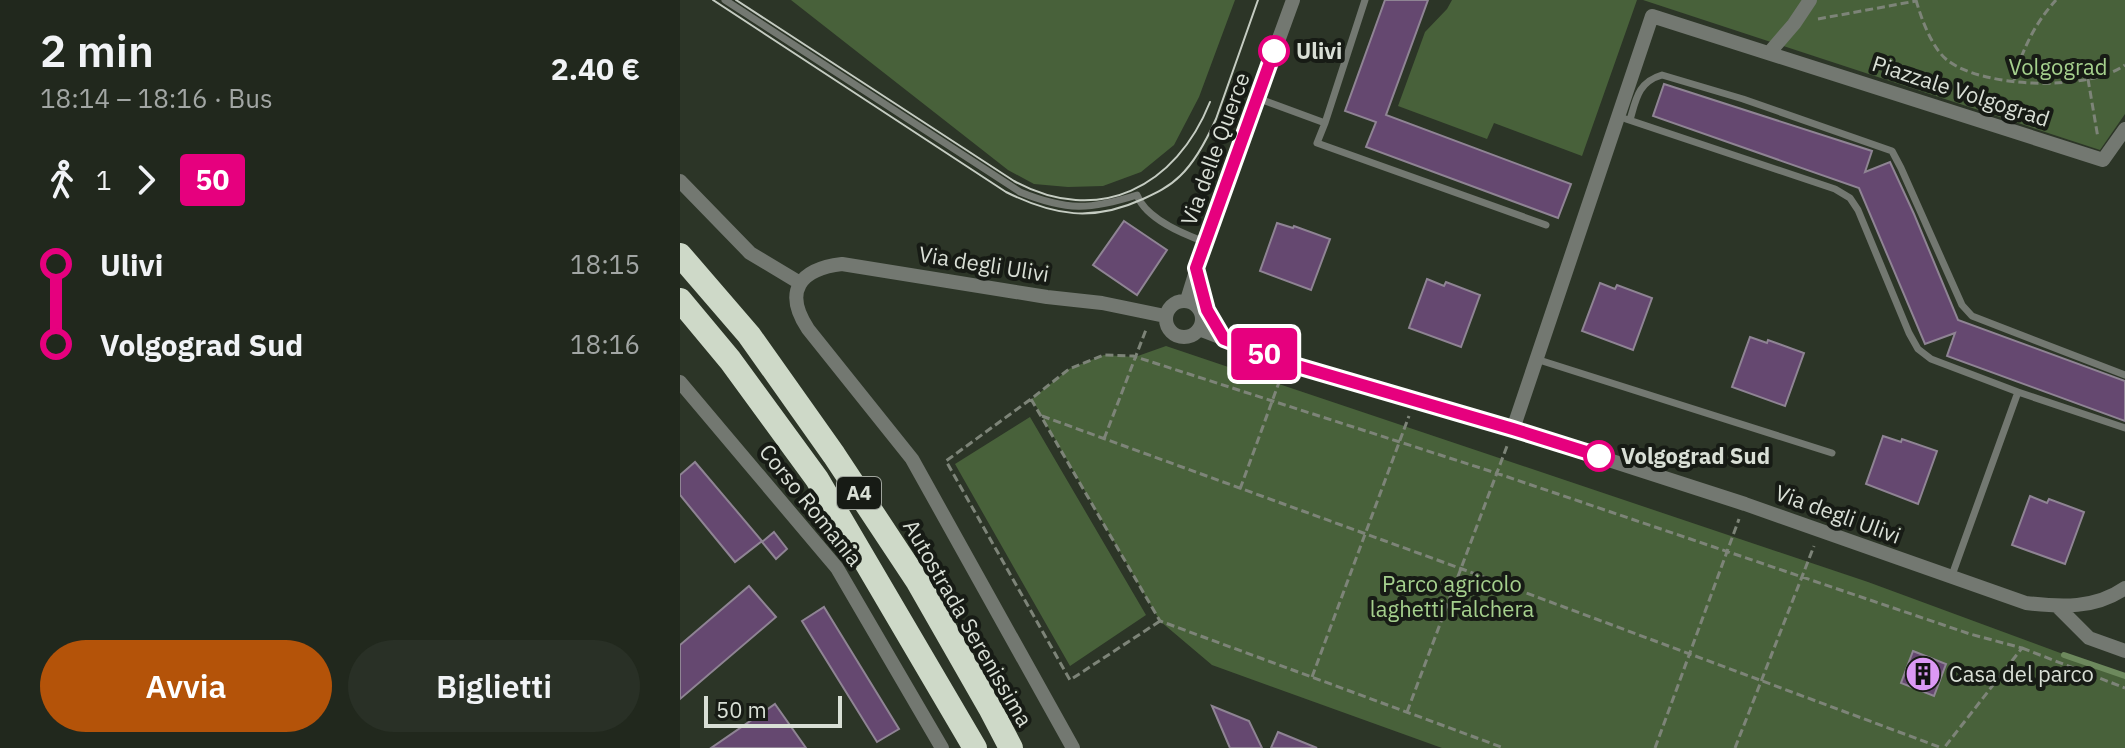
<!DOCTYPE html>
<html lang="it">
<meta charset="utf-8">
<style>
:root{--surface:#21281d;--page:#293026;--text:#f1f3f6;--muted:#a2a6a4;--accent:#b45309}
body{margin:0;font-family:"IBM Plex Sans",sans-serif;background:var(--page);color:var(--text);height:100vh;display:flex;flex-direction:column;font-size:30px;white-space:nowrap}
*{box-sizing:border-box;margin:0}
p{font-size:26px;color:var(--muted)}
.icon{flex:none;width:44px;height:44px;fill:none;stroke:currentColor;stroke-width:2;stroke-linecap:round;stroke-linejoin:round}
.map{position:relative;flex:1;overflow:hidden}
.details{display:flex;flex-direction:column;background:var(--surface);width:680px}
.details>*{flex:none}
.badge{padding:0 16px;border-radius:6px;font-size:28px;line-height:52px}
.scale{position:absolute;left:24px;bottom:20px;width:138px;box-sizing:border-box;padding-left:8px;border:4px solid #d9dfd6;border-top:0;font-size:22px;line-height:28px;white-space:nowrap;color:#d9dfd6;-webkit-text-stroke:6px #171b15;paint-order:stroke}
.map>.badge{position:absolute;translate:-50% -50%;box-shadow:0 0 0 4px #fff}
.legs{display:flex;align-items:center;gap:12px;height:88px;padding:0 40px;font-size:26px}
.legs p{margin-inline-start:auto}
.overview{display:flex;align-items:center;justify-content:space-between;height:136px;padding:0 40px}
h1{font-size:44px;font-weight:600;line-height:60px}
.action{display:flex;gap:16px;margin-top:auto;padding:16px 40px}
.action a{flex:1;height:92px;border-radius:48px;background:var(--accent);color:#fff;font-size:32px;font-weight:600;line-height:92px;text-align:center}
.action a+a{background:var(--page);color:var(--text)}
ul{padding:0 40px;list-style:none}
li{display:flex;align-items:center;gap:28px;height:80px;font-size:30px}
li i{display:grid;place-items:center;width:12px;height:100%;margin:0 10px;background:currentColor}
li i::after{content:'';width:20px;height:20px;margin:-10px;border:6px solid;border-radius:50%;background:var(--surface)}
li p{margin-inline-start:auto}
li:first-child i{background:linear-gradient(#0000 50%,currentColor 0)}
li:last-child i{background:linear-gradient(currentColor 50%,#0000 0)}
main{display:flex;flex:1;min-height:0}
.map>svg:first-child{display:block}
.green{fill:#48613a}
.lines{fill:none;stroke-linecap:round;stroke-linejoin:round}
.stream{stroke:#6d895d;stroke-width:6}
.building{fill:#654870;stroke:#8f8494;stroke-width:2}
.path{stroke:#7d8478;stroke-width:3;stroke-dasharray:8 4;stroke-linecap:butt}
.lane{stroke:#737871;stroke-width:7}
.street{stroke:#737871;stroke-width:14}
.highway{stroke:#ced9c8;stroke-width:24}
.tram{stroke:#c5ccc2;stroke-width:2}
.line-1-casing{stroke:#fff;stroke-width:18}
.line-1{stroke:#e6007e;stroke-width:12}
.stop-1-dot{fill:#fff;stroke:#e6007e;stroke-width:4}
.labels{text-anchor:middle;stroke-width:8;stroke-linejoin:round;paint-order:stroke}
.shield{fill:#171b15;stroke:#9fa49c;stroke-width:2}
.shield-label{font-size:20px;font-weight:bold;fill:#d9dfd6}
.stop-label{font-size:22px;font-weight:bold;fill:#d9dfd6;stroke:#171b15;text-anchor:start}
.park-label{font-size:22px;fill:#a5d08d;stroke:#171b15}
.street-label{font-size:22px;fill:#d9dfd6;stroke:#171b15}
.poi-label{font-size:22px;fill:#d9dfd6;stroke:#171b15;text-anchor:start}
</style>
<main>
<section class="details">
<div class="overview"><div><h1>2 min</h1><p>18:14 – 18:16 · Bus</p></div><b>2.40 €</b></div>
<div class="legs"><svg class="icon" aria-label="walk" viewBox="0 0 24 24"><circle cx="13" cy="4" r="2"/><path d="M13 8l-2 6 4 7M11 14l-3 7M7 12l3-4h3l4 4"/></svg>1<svg class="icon" aria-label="forward" viewBox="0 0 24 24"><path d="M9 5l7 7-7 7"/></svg><b class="badge" style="background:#e6007e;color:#fff">50</b></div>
<ul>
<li><i style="color:#e6007e"></i><b>Ulivi</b><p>18:15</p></li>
<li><i style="color:#e6007e"></i><b>Volgograd Sud</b><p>18:16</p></li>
</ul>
<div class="action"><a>Avvia</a><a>Biglietti</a></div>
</section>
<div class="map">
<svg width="1445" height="748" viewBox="0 0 1445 748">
<rect width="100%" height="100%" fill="#2c3527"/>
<!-- green -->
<path class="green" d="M111,0H555L519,97L494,145L461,172L423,186L388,187L354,184L328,170Z
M772,0H957L902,156L814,123L807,139L718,106L745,32L767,9Z
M963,0H1445V114L1420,150Z
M486,346L1188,582L1445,677V748H762L532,665L480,621L352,399L389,369L424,355L455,357Z
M350,417L466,615L390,666L275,464Z"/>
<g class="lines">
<!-- stream -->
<path class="stream" d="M1384,655L1445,676"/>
</g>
<!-- building -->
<path class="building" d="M705,0H748L706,115L891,184L878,218L686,147L696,122L665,111Z
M984,84L1192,151L1185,172L1210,162L1234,214L1278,320L1445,381V421L1267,356L1275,333L1245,344L1179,188L973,116Z
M444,221L487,250L457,295L413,265Z
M597,223L613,228L614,226L650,239L631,290L580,271Z
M747,279L764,286L766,282L800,295L781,347L729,328Z
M920,283L935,289L937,285L972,298L953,350L902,331Z
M1070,337L1087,343L1088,340L1124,353L1105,406L1052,387Z
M1203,436L1221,442L1222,439L1257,451L1238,504L1186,484Z
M15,462L82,541L55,562L0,495V475Z
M1350,496L1367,503L1369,499L1404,512L1385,564L1332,545Z
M94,532L107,549L96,559L82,542Z
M69,586L96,617L0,699V645Z
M144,607L219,729L197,742L122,621Z
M1233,651L1266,664L1254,696L1221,683Z
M95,704L126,748H31Z
M532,706L569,721L582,748H550Z
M598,732L637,748H591Z"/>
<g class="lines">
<!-- path -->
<path class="path" d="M1236,0C1241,18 1252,48 1267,60C1302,88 1408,92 1445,65
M1138,19L1236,1
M1408,79L1418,138
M1334,80C1342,50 1355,23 1376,0
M351,399L480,621L824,748
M362,416L782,569L1262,748
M424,439L467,327
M560,489L601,377
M480,621L390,680L266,461L351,399L389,369L424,355L453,356L816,473L1290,634L1342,648L1264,748
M1342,648L1445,688
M632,677L729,416
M727,712L827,446
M975,748L1059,519
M1055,748L1134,546"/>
<!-- lane -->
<path class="lane" d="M45,0L340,192C387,211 410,210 457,195C466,219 503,234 525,242
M577,98L645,123L637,143L866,225
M946,119L1155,189L1170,198L1178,210L1229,333L1238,349L1251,359L1338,392
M950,120C956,99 958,82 982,75L1063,99L1212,151L1221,168L1282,305L1292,316L1445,375
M645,123L685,0
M856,359L1152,453
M1271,578L1338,392L1445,428"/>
<!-- street -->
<path class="street" d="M1089,53L1114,24L1130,0
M0,181L70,253L120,283
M507,300L525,242L613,0
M486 319a18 18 0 1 1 36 0a18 18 0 1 1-36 0Z
M519,329L607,363L833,429L1065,504L1346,603C1381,607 1415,609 1445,588
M0,382L157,568L262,748
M833,429L972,16L1423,160L1445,129
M1378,607L1409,638L1445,651
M393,748L232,459L128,329C103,291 120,269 162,264L367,297L422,303L485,316"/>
<!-- highway -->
<path class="highway" d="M0,255L69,335L154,455L238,582L310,708L331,748
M0,300L50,360L137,479L295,748"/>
<!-- tram -->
<path class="tram" d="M33,0L326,192C374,216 413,222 463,199C476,193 489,187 500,176C516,161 527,139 536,119L578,0
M56,0L334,181C419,227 496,187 530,102"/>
</g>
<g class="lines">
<defs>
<path id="line-1" d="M594,51L516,268L527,310L544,339L607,363L833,429L919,456"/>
</defs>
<!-- line-1 casing -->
<use href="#line-1" class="line-1-casing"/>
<!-- line-1 -->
<use href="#line-1" class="line-1"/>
</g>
<!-- icons -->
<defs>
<symbol id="building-disc" viewBox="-11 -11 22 22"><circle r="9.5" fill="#dc99f5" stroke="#171b15"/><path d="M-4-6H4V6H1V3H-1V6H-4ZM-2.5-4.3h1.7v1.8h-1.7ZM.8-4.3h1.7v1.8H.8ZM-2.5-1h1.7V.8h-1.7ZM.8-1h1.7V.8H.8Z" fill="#111"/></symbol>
</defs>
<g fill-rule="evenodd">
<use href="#building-disc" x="1223" y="654" width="40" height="40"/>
</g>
<!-- markers -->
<g class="stop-1-dot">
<circle cx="594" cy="51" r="14"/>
<circle cx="919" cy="456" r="14"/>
</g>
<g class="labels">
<!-- shield labels -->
<rect class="shield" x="157" y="477" width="44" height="32" rx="6"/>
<g class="shield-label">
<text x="179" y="500">A4</text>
</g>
<!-- stop labels -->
<g class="stop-label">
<text x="616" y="59">Ulivi</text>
<text x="941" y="464">Volgograd Sud</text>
</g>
<!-- park labels -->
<g class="park-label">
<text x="1378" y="75">Volgograd</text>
<text x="772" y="592">Parco agricolo<tspan x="772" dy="25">laghetti Falchera</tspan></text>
</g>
<!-- street labels -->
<g class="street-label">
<text transform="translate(1281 91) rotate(18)" y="8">Piazzale Volgograd</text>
<text transform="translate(535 149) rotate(-70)" y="8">Via delle Querce</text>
<text transform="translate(304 264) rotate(9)" y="8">Via degli Ulivi</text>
<text transform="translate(131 505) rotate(51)" y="8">Corso Romania</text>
<text transform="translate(1158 514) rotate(20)" y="8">Via degli Ulivi</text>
<text transform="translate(288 623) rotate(60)" y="8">Autostrada Serenissima</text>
</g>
<!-- poi labels -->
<g class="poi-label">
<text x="1269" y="682">Casa del parco</text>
</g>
</g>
</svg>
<div class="scale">50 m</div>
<b class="badge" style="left:584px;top:354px;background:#e6007e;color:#fff">50</b>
</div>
</main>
